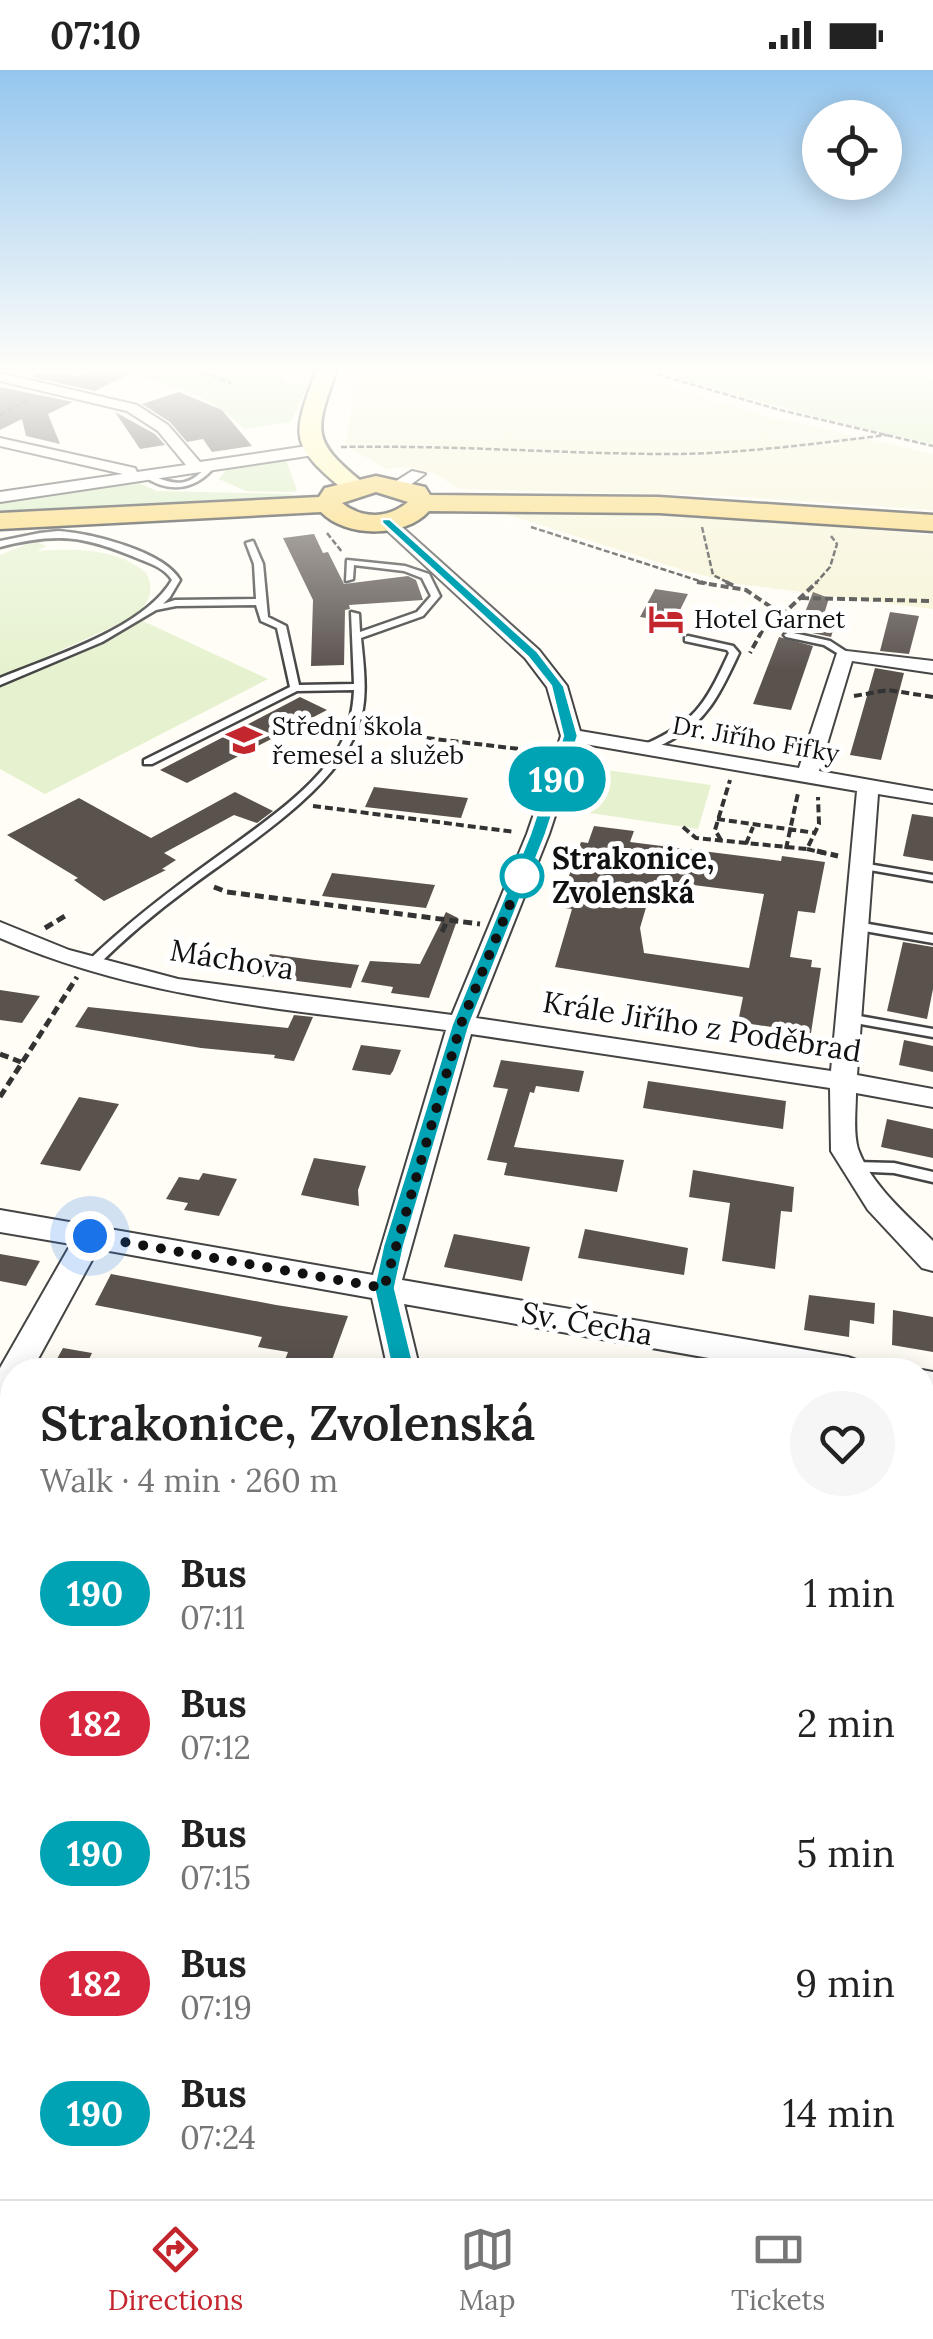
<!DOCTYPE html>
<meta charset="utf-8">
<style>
:root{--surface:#fff;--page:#f6f6f6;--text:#222;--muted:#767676;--line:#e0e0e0;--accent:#c4262e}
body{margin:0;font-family:Lora,serif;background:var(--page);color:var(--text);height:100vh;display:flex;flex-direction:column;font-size:38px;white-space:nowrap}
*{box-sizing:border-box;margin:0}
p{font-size:32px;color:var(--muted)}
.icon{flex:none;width:55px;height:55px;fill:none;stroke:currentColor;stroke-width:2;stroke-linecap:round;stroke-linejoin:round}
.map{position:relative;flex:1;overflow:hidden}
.panel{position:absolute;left:0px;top:1288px;width:935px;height:842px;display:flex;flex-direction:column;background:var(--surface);border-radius:40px 40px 0 0;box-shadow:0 5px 25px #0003}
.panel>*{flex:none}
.badge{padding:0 20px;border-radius:32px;font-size:35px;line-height:65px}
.tools{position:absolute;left:802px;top:30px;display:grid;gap:20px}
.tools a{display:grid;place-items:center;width:100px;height:100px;border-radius:50%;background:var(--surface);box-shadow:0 5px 25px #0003;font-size:50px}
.you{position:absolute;width:50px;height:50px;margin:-25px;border:8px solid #fff;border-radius:50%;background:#1a73e8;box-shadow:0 0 0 15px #1a73e833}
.map>.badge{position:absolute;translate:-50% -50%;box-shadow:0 0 0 5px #fff}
.round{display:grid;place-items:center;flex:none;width:105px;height:105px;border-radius:52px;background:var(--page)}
.overview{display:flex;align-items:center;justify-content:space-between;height:170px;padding:0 40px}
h1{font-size:48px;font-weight:600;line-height:75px}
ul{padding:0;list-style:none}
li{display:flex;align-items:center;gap:30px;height:130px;padding:0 40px}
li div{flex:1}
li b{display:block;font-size:38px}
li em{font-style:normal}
li .badge{min-width:110px;font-weight:700;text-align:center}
.status{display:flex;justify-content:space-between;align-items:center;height:70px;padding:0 50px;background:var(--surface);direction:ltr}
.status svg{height:28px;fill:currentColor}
.tab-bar{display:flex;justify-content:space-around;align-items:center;height:140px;border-top:2px solid var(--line);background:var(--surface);font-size:28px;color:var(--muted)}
.tab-bar a{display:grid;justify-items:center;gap:5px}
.tab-bar .on{color:var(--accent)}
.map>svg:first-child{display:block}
.farmland{fill:#f6f3d4}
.green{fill:#d5ebbd}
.pitch{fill:#e6f2cf}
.building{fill:#5a524d;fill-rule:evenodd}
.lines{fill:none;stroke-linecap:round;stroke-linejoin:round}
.lane-casing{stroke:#444;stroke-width:5}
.street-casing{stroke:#444;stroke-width:4}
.secondary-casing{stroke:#333;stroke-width:5}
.primary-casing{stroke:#222;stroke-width:5}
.path-far2{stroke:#333;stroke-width:2.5;stroke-dasharray:6 2.5;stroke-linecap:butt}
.path-far1{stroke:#333;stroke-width:4;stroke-dasharray:8 4;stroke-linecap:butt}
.path{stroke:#333;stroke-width:5;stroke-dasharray:9 5;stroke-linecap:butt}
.lane{fill:#fff;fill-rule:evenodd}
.street{fill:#fff;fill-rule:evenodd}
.secondary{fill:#fff6b0;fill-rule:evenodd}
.primary{fill:#f9d66b;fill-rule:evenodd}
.line{fill:#00a3b4;stroke:#fff;stroke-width:2.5}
.walk{stroke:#111;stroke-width:10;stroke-dasharray:0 18}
.stop-dot{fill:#fff;stroke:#00a3b4;stroke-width:5}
.labels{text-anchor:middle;stroke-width:10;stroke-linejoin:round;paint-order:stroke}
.far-poi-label{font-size:25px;fill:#111;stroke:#fff;text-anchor:start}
.far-street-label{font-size:25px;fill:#111;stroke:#fff}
.stop-label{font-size:30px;font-weight:bold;fill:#111;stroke:#fff;text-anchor:start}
.street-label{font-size:30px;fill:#111;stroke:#fff}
</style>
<div class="status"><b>07:10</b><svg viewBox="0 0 49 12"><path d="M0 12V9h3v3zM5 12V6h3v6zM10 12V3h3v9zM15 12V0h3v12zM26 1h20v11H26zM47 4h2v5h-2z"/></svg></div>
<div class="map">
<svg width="933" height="2129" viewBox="0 0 933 2129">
<rect width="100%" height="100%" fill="#fffdf5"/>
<!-- farmland -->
<path class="farmland" d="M358,302H623L762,345L933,384V440L726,426L459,419L434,403L406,397L386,399L345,375Z
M493,440L708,446L933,465V539L739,514L689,502Z"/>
<!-- green -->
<path class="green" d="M119,302H284L282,312L307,315L291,352L244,359C210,323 165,312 119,302Z
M654,302H933V374L828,350Z
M286,389L297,421L292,422L246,421L219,409L229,397Z
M134,411L157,421L290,424L299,429L0,445V429Z"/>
<!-- pitch -->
<path class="pitch" d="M35,471L46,476L37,481C72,478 119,478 146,503C158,525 144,540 125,551L0,608V485Z
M143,551L268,609L45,724L0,699V616Z
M607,700L711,715L698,759L590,743Z"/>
<!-- building -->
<path class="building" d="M41,302L81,306L89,302H133L95,321L32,307Z
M0,317L73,332L48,344L60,374L26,366L22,349L0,360Z
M179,322L222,340L252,376L212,382L203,369L187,372L170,352L142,334Z
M115,342L155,364L165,375L140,379Z
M314,464L323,483L328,482L344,514L408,506L416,510L423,530L349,535L350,539L345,540L344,595L311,596L313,530L283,468Z
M655,519L688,524L674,552L640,547Z
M813,522L829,528L825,541L839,543L831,567L798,560Z
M890,542L919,546L909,584L880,581Z
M779,567L813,576L791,640L753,634Z
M875,598L904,603L881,690L850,685Z
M300,627L327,640L187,713L160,700Z
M374,717L468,728L461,748L365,737Z
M235,722L273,741L257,753L234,745L164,783L176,790L162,799L166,800L104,831L74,810L78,808L7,765L79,728L151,768Z
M912,744L933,747V791L903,786Z
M594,756L634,761L630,772L781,791L782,786L825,792L815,843L798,841L790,887L812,890L811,897L821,898L811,963L738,952L743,927L555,897L572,839L558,837L581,772L588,773ZM654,810L764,824L749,898L644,883L640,858Z
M332,803L435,815L426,838L322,826Z
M446,842L458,848L429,928L391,923L393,917L361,912L370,891L420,894Z
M903,872L933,877V919L927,949L887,941Z
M270,884L314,890L359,895L351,918L259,906Z
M0,920L40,926L22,953L0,950Z
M88,937L288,958L294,945L313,947L294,991L274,988L275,985L201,978L75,957Z
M904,970L933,976V1002L899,995Z
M361,975L401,980L393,1001L390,1005L352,1000Z
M501,990L584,1001L579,1022L536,1016L534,1023L530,1022L514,1077L624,1090L617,1122L504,1105L507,1093L487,1090L508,1019L493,1017Z
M648,1011L786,1031L783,1059L643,1038Z
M79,1027L119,1034L80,1101L40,1094Z
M887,1049L933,1059V1088L881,1077Z
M314,1088L366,1096L358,1120L359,1136L301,1125Z
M693,1100L794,1117L792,1142L781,1141L775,1199L722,1191L730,1133L689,1127Z
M203,1103L237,1109L219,1146L184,1140L188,1133L166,1129L179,1107L199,1110Z
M585,1159L688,1178L684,1205L578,1188Z
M454,1164L530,1177L522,1211L444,1197Z
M0,1184L40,1191L26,1216L0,1211Z
M111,1204L276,1235L348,1246L329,1298L285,1290L288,1282L258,1277L262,1267L95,1235Z
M809,1225L875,1233L874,1254L850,1250L849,1267L804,1260Z
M893,1240L933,1247V1282L892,1275Z
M63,1278L92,1283L84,1300H51Z"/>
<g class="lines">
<defs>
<path id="lane" d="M209,393L216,395C196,421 168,424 142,405L146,403C173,415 189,420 209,393Z
M58,461C90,463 164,481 180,510L170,527L163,534L175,530L256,529L254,494L246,473L253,471L263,494L268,547L286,556L299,615L354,614L351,542L359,544L360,562L417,542L431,526L422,508L404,501L354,495L353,509L346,511L347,490L405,496L429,504L440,526L423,546L361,568C364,598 369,632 357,660C333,722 242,778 190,817C156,842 125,868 95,898H87L85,895L87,892C127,853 172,819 218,786C258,757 312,721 338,679C349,660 353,641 354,620L297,621L152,694H144V690L290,617L277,558L261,551L256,535L176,536L156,540L102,572L0,615V608C51,587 143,559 172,510C164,498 152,494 139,489C84,466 58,462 0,477V471L40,463Z
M789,562L830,571L850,584L842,586L824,575L786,567L784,565Z
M688,566L733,576L739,583C722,619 708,652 671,670C662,675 652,680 641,680V676C695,653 705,635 729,583L727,580L685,571V567Z
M862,793L933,805V811L858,798L856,796Z
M857,852L933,865V873L853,859L851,856L853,853Z
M848,944L933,959V967L844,951L842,948Z
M855,1092L894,1093L933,1102V1112L894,1103L850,1101L848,1097L850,1093Z"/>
<path id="street" d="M0,303L137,335L168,355L200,392L314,375L322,380L314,385L0,432V422L123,404L0,376V368L135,398L137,402L186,395L158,361L127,341L0,311Z
M412,401L425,404L405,419H393V413Z
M380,448H392L539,580L567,616L580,661L799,698L838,580L933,591V603L852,591L819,701L933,721V733L878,724L857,1005L933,1019V1037L856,1023C856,1040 853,1062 858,1079C871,1115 907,1145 933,1171V1201L922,1198L868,1140L831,1081L830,1018L471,964L402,1210L848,1287L859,1291L864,1300H776L404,1234L420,1300H388L372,1228L98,1179L32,1300H12V1336L0,1342V1298L71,1174L0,1162V1140L373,1205L446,960C295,940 141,930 0,868V852L69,880L178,909L452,945L527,764L561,666L547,617L525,588L380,454ZM579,673L857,721L831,1001L476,948L549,764Z
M922,1300L933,1302V1328L922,1326Z
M0,1636L12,1639V1675L0,1672Z
M922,1839L933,1841V1883L922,1881Z
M358,2118H404L402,2129H356Z"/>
<path id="secondary" d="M316,302H336C315,361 311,370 361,411L364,416L361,421H345C290,375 291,368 316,302Z"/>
<path id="primary" d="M376,406L425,417L430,425L659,427L933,445V461L659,443L429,441C405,468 346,468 321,442L0,459V443L319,427L325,418ZM376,422L408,432C388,449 362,449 342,433Z"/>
</defs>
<!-- lane casing -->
<use href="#lane" class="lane-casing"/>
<!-- street casing -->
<use href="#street" class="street-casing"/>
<!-- secondary casing -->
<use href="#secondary" class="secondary-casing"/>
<!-- primary casing -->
<use href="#primary" class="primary-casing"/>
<!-- path-far2 -->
<path class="path-far2" d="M204,302L231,313
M649,302L780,340L933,376
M0,345L28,330
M341,377C447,375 551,383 657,384C734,385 810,374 887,365
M531,457L709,514
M702,457L713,505L731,514
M327,463L342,482
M815,514L830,497L837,474L831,466"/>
<!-- path-far1 -->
<path class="path-far1" d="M697,512L746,520L774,539L750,583
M726,512L734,516
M801,528L933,531
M781,546L817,512
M854,626L888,620L933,627
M367,661L545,682
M313,736L515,762
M717,749L816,763
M683,757L696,768L807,779L819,754L818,727
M721,770L715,760L730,710
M746,774L753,757
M786,779L798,723
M807,779L828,784"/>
<!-- path -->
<path class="path" d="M817,781L838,786
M214,817L227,822L480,854
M45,858L65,846
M442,862L447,851
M0,984L21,992
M0,1027L77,907"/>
<!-- lane -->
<use href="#lane" class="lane"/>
<!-- street -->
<use href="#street" class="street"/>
<!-- secondary -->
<use href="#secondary" class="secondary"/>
<!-- primary -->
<use href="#primary" class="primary"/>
</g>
<!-- sky -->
<linearGradient id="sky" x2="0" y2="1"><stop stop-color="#95c6ee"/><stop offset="0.5" stop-color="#fffefa"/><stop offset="1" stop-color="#fffefa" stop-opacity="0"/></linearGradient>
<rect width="933" height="600" fill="url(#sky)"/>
<!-- line -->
<path class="line" d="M382,449H390L537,581L564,616L578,666L546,764L470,954L404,1176L395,1218L415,1300L404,1309L392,1300L374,1218L383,1176L452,954L530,764L563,666L551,616L528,587L382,453Z"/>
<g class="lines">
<!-- walk -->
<path class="walk" d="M90,1166L384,1218L461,954L526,795L522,806"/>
</g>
<!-- icons -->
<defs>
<symbol id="hotel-bare" viewBox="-9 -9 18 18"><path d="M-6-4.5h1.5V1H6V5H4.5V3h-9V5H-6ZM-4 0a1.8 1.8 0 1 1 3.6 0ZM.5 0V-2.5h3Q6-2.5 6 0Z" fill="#c4262e" stroke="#fff" stroke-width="2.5" paint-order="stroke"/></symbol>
<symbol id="school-bare" viewBox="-9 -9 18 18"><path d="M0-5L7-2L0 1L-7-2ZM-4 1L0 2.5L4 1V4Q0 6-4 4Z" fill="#c4262e" stroke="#fff" stroke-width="2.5" paint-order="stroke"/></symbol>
</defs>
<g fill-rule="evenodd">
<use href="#hotel-bare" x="641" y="524" width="50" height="50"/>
<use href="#school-bare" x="219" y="645" width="50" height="50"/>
</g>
<!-- markers -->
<circle class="stop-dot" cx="522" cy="806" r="20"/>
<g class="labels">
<!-- far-poi labels -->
<g class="far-poi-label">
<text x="694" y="558">Hotel Garnet</text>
<text x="272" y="665">Střední škola<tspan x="272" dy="29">řemesel a služeb</tspan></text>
</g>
<!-- far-street labels -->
<g class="far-street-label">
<text transform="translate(756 669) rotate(10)" y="9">Dr. Jiřího Fifky</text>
</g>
<!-- stop labels -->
<g class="stop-label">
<text x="552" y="799">Strakonice,<tspan x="552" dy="34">Zvolenská</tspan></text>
</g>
<!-- street labels -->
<g class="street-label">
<text transform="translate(232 890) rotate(9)" y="10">Máchova</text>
<text transform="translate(702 957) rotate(9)" y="10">Krále Jiřího z Poděbrad</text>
<text transform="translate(587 1254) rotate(10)" y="10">Sv. Čecha</text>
</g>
</g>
</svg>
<div class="tools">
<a><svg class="icon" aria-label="locate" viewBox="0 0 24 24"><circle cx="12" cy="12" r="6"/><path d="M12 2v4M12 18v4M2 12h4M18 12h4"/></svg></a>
</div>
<div class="you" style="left:90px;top:1166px"></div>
<b class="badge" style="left:557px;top:709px;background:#00a3b4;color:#fff">190</b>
<section class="panel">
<div class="overview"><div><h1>Strakonice, Zvolenská</h1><p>Walk · 4 min · 260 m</p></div><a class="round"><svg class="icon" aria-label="heart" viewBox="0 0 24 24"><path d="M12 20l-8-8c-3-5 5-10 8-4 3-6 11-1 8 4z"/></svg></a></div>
<ul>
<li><span class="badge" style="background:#00a3b4;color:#fff">190</span><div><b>Bus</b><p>07:11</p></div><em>1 min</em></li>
<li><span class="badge" style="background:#d7263d;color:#fff">182</span><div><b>Bus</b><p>07:12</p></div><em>2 min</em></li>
<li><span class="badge" style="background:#00a3b4;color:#fff">190</span><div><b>Bus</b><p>07:15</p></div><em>5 min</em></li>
<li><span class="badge" style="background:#d7263d;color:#fff">182</span><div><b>Bus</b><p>07:19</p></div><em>9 min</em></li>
<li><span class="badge" style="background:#00a3b4;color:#fff">190</span><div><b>Bus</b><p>07:24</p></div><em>14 min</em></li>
</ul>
</section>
</div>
<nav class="tab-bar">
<a class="on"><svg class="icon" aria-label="directions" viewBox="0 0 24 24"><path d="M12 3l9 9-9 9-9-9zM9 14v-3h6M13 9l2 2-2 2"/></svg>Directions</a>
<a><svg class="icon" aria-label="map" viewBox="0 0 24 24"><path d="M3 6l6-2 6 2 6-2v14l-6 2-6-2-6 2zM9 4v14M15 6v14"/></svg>Map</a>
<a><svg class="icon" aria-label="tickets" viewBox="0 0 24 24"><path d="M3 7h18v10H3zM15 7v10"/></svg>Tickets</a>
</nav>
